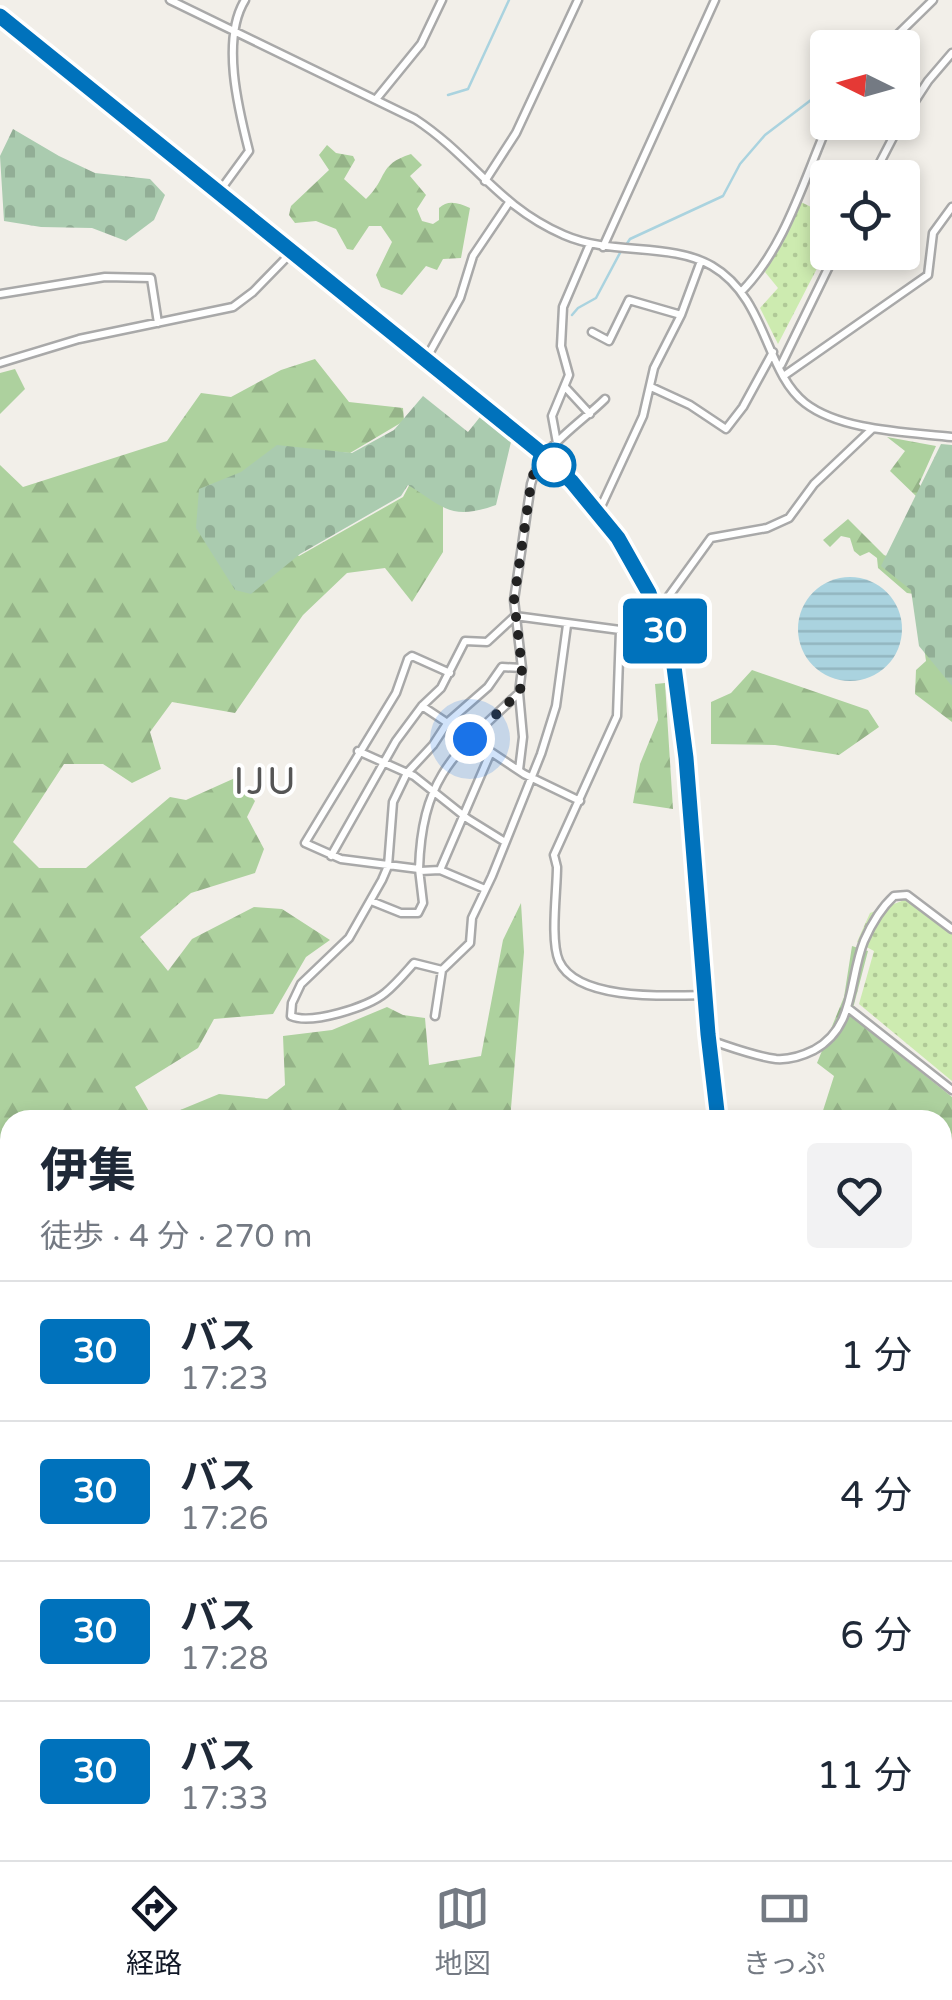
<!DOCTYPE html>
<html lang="ja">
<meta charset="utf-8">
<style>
:root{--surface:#fff;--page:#f2f2f3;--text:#1f2937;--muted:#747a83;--line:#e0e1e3;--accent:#111827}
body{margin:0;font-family:"Varela Round","Noto Sans JP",sans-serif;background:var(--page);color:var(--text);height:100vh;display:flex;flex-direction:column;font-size:38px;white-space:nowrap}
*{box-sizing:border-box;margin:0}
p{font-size:32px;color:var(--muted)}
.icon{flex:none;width:55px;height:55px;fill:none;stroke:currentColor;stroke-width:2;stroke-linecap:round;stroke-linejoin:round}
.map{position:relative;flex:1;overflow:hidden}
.details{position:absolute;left:0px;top:1110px;width:952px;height:750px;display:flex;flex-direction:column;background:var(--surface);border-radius:30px 30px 0 0;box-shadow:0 5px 15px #0003}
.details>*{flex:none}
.badge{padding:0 20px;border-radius:8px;font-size:35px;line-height:65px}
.needle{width:65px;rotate:275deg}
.tools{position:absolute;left:810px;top:30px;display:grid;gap:20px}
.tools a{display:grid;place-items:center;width:110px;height:110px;border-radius:10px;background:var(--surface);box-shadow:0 5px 15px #0003;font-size:50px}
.you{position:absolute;width:50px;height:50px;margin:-25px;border:8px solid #fff;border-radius:50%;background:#1a73e8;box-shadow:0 0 0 15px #1a73e833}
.map>.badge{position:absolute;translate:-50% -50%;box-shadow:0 0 0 5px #fff}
.round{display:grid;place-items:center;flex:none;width:105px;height:105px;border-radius:10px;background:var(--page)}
.head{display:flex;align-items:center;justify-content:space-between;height:170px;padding:0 40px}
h1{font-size:48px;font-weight:700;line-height:75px}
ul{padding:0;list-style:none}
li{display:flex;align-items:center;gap:30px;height:140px;padding:0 40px;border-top:2px solid var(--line)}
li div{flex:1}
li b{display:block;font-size:38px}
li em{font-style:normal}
li .badge{min-width:110px;font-weight:700;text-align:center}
.tab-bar{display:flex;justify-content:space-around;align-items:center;height:140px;border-top:2px solid var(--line);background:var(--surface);font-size:28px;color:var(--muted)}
.tab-bar a{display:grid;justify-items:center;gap:5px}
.tab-bar .on{color:var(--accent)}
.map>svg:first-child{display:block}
.grass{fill:url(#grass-dots)}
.forest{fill:url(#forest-firs)}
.cemetery{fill:url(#cemetery-stones)}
.water{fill:url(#water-rules)}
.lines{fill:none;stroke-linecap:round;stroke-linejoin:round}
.stream{stroke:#aad3df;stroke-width:2.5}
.minor-casing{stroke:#a9a9a9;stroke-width:11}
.secondary-casing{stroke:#707d05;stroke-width:14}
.primary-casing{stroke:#a06b00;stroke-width:15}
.trunk-casing{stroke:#dc2a67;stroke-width:16}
.minor{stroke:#fff;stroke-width:6}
.secondary{stroke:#f7fabf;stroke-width:9}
.primary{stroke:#fcd6a4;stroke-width:10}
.trunk{stroke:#f2b4a3;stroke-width:11}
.line-casing{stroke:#fff;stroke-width:22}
.line{stroke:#0072bc;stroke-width:15}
.walk{stroke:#222;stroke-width:10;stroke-dasharray:0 18}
.stop-dot{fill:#fff;stroke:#0072bc;stroke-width:5}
.labels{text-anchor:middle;stroke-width:8;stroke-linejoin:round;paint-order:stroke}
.quarter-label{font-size:38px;letter-spacing:2.5px;fill:#555;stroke:#fff}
</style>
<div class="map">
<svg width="952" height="1860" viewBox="0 0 952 1860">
<defs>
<pattern id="grass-dots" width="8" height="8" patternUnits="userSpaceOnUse" patternTransform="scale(2.5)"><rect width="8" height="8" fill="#cdebb0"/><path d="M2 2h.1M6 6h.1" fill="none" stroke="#b0c997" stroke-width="1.8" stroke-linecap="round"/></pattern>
<pattern id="forest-firs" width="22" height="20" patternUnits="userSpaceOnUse" patternTransform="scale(2.5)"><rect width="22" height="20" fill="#add19e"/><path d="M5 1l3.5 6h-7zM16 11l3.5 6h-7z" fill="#95b388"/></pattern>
<pattern id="cemetery-stones" width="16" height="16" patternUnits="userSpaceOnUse" patternTransform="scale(2.5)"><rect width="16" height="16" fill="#aacbaf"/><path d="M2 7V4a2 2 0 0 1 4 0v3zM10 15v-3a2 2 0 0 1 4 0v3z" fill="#92ae96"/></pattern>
<pattern id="water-rules" width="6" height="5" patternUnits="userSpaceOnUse" patternTransform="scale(2.5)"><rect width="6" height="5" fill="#aad3df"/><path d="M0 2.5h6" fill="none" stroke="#92b5bf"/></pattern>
</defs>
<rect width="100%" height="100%" fill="#f2efe9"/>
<!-- grass -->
<path class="grass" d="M799,201L827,215V249L778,344L760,308L778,288L765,272Z
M907,899L952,933V1081L859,1004L874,951L857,942L870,913Z"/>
<!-- forest -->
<path class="forest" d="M327,145L336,153L353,156L355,160L344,179L366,199C389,177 377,165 411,154L422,165L410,176L426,195L417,209L422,221L433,224L439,220V208C448,199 459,203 470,208L461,258L443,259L437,270L426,266L402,295L381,287L376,275L392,242L381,226H369L353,250L347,249L336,229L316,221L295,223L289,215L291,206L329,170L319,155Z
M315,359L349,402L403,408L404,421L350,453L303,449L273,539L299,556L403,497L426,453L443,492V552L412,602L385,568L347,573L303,615L235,713L172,702L150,732L161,769L132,783L103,764H64L13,842L39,868H86L170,797L186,800L235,778L255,801L247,817L264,849L255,873L191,893L140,937L168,971L192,939L254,907L282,909L330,940L306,957L273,1014L214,1019L198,1048L135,1087L154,1120H10V1246L0,1243V465L23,487L167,441L201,393L231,397L281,370Z
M15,369L25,389L0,414V373Z
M887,437L936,446L919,484L925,491L918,498L890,471L905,451Z
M848,519L884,555L909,565L935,597L907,593L878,568L877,558L869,552L860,556L854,551L850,538L841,536L830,547L823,540Z
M918,607L952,661V722L915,694L916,670L926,661Z
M752,670L868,710L879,727L839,755L775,745L711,744V702L731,693Z
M665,683L673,809L633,803L640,764L658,720L655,684Z
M521,903L524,952L510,1120H156L219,1094L267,1099L285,1085L283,1036L332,1030L387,1007L403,1015L425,1018L429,1065L481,1056L503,940Z
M852,946L868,951L851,1016L952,1097V1257L943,1253L942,1120H820L834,1076L817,1063L844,997Z
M952,1736V1860H246L236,1850H942L943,1743Z"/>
<!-- cemetery -->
<path class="cemetery" d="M13,129L59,156L95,173L150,179L165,195L154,220L126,241L92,228L41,227L4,221L0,156Z
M423,396L468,432L480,417L511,442L496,505C451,521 445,508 408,485L401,496L300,554L251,594L235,590L196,528L199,489L241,472L277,445L352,453L394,430Z
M941,444L952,445V686L919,646L911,590L881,566Z"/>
<!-- water -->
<path class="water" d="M798 629a52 52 0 1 1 104 0a52 52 0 1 1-104 0Z"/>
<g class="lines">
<!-- stream -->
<path class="stream" d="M878,48L889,39
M448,95L468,89L509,0
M626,245L630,239L723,196L740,164L765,135L828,87
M572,315L578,308L596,298L621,251"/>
<defs>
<path id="minor" d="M170,0L415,119C473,157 497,206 564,235C612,256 670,242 712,266C767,298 765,372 805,403C841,431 908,432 952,437
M884,48L933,0
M377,98L421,44L442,0
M902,121L928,81L952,53
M872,178L901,122
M485,181L516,133L578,0
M219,192L249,151C238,108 221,39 245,0
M603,247L715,0
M741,292C785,248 804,179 829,122
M0,294L105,277L151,278L158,323
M592,332L609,341L629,300L681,315
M426,359L460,298L473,256L508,204
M0,363L79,339L233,307L253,292L292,252
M781,365L836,252
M785,375L928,275L933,233L952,207
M651,387L690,405L726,429L743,407L773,352
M566,388L590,414
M557,443L552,416L569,375L561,346L563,307L590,244
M599,511L643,416L654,368L681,315L701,261
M655,608L666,600L711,538L767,528L789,518L814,484L872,429
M515,616L620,630L663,629
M620,630L617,716L554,855L557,867C557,891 550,940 559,961C577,1001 667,996 705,995
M522,668L502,667L488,687L448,722L433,745L407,773L393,802L388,866L382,880L349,938L301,984L292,1003L291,1016C311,1025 368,1007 385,993C396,984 405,973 414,963L442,970L470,943L472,918L492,876L541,754L556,706L567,625
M450,673L412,656L408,659L396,693L305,843L341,859L419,869C422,775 456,752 519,693
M422,706L524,774L580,801
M358,751L414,776L468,819L505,842
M519,770L523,737L519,693L522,668L514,600L531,484C539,448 580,424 605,399
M331,856L396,741L422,706L441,688L465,641L487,642L514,617
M440,870L490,754
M420,871L440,870L485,889
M371,901L401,913H418L423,903L419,869
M848,1008L952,1090
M435,1016L442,970
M709,1040C731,1047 753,1056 776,1059C790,1060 802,1056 814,1050C856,1027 848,981 864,941C871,925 881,908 894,896L907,895L952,929
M942,1222L952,1226
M0,1301L10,1291
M0,1370L10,1359
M942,1389L952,1409
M0,1444L10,1433
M0,1715L10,1721
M0,1784H10
M100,1860L108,1850"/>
<path id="secondary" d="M942,1678L952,1672
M0,1837L10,1833"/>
<path id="primary" d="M0,1627L10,1638
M127,1850L135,1860"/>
<path id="trunk" d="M0,16L545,456C598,505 641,562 664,630C683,685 685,744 690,802C699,908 702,1015 718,1120
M942,1318H952"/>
</defs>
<!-- minor casing -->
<use href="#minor" class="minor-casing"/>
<!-- secondary casing -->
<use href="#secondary" class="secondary-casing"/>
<!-- primary casing -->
<use href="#primary" class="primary-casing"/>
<!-- trunk casing -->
<use href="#trunk" class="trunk-casing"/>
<!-- minor -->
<use href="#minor" class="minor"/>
<!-- secondary -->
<use href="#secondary" class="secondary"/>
<!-- primary -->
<use href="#primary" class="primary"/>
<!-- trunk -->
<use href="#trunk" class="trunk"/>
</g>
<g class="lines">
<defs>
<path id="line" d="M0,16L545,456L572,482L618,538L649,593L673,659L686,758L708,1034L718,1120"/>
</defs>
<!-- line casing -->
<use href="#line" class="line-casing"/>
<!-- line -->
<use href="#line" class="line"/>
<!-- walk -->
<path class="walk" d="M470,739L520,692L522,668L514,600L531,484L534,472L545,456L554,465"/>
</g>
<!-- markers -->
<circle class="stop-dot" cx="554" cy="465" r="20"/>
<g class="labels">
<!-- quarter labels -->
<g class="quarter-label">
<text x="266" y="794">IJU</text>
</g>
</g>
</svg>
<div class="tools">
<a><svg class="needle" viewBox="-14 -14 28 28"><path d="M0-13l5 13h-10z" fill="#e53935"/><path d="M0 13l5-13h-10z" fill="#747a83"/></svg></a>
<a><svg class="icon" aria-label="locate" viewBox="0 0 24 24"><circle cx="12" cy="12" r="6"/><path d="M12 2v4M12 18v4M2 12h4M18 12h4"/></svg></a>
</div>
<div class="you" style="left:470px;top:739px"></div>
<b class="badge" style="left:665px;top:631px;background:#0072bc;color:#fff">30</b>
<section class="details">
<div class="head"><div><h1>伊集</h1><p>徒歩 · 4 分 · 270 m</p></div><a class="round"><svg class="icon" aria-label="heart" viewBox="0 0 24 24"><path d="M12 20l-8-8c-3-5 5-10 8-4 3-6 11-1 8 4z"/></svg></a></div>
<ul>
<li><span class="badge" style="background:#0072bc;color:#fff">30</span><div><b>バス</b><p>17:23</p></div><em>1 分</em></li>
<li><span class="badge" style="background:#0072bc;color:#fff">30</span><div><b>バス</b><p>17:26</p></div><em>4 分</em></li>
<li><span class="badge" style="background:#0072bc;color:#fff">30</span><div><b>バス</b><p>17:28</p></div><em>6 分</em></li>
<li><span class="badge" style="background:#0072bc;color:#fff">30</span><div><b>バス</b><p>17:33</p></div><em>11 分</em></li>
</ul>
</section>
</div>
<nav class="tab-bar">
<a class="on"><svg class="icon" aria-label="directions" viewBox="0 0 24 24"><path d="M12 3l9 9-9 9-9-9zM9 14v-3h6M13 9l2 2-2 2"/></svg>経路</a>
<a><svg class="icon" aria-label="map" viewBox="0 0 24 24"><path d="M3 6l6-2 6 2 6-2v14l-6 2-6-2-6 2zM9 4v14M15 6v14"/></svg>地図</a>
<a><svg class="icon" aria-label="tickets" viewBox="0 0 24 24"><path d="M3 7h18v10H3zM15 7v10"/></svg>きっぷ</a>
</nav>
